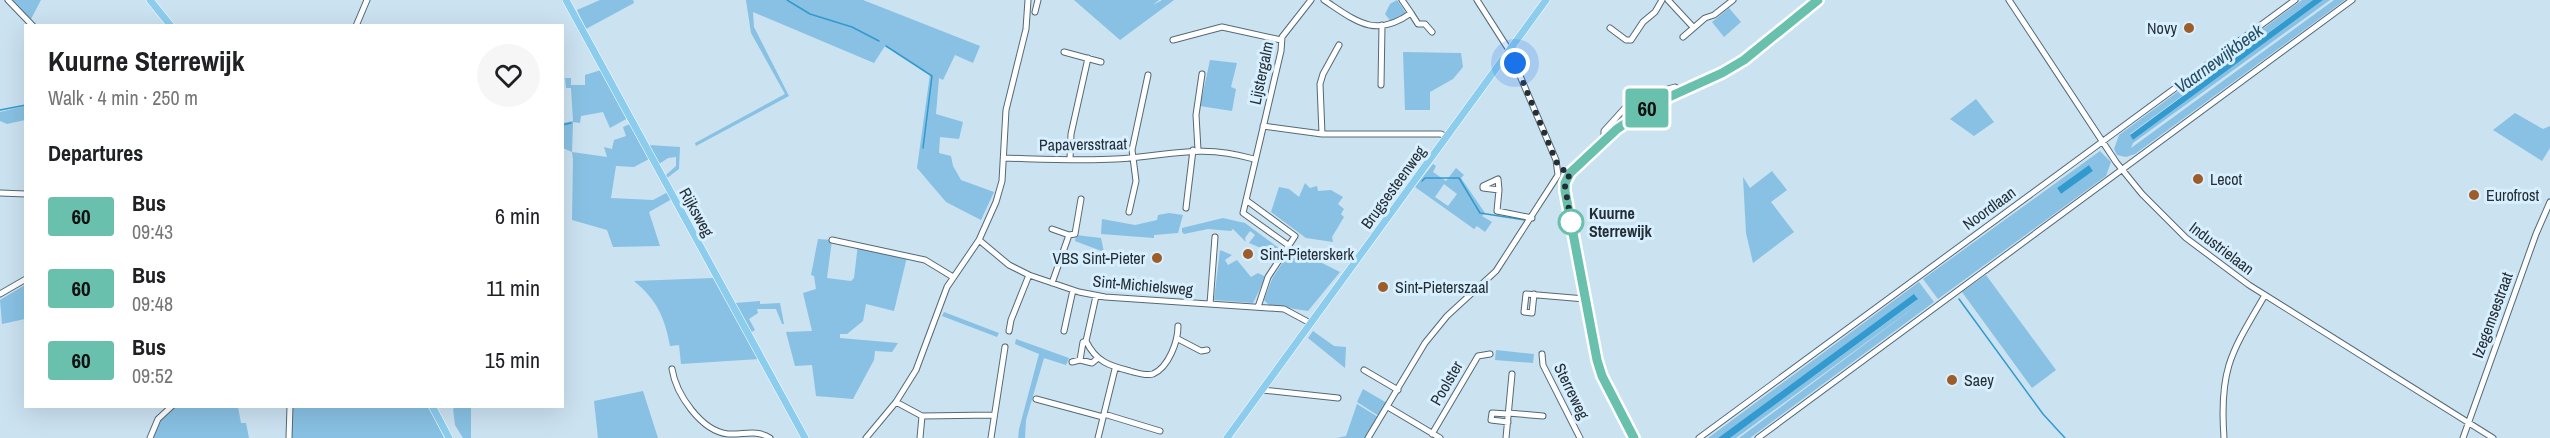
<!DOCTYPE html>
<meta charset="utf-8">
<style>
:root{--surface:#fff;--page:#f6f6f6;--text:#202124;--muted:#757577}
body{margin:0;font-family:"Archivo Narrow",sans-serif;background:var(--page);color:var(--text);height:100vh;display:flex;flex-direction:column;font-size:22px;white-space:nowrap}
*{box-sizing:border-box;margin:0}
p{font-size:20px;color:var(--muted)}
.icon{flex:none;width:33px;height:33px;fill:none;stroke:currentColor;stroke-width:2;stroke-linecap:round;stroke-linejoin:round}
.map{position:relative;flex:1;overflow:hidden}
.drawer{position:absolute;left:24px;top:24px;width:540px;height:384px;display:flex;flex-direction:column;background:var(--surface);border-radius:0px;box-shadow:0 6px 24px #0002}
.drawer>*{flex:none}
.badge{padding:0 12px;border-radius:4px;font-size:21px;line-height:39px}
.you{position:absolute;width:30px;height:30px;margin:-15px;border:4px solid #fff;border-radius:50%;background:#1a73e8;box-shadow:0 0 0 9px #1a73e833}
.map>.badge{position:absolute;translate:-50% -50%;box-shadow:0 0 0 3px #fff}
h2{padding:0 24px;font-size:22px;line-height:54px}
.round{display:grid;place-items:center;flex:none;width:63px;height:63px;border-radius:32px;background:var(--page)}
.head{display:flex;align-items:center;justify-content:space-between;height:102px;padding:0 24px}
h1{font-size:28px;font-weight:700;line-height:45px}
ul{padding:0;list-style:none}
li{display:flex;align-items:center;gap:18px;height:72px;padding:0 24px}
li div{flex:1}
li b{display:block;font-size:22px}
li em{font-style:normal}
li .badge{min-width:66px;font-weight:700;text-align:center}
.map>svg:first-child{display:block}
.green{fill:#88c1e3;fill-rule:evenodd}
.water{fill:#329acf}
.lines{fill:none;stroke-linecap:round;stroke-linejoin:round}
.stream{stroke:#329acf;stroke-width:1.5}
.minor-casing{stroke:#546976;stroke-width:7}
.major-casing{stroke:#fff;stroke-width:8}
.minor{stroke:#fff;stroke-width:5}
.major{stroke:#8ccdee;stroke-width:7}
.line-casing{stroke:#fff;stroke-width:14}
.line{stroke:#69c0ac;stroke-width:9}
.walk{stroke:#252e34;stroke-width:6;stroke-dasharray:0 10.8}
.poi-dot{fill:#9e5c29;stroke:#d7effe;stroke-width:2}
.stop-dot{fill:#fff;stroke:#69c0ac;stroke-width:3}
.labels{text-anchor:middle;stroke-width:6;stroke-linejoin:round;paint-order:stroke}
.poi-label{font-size:16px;fill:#252e34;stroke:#d7effe;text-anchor:start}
.street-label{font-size:16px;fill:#252e34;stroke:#d7effe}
.stop-label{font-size:16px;font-weight:bold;fill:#252e34;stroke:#d7effe;text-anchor:start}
.water-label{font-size:18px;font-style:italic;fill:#234d64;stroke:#d7effe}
</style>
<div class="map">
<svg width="2550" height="438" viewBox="0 0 2550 438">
<rect width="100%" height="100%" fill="#cbe2f1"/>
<!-- green -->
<path class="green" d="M9,0H41L31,19Z
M600,0H633L634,3L586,29L577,10Z
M746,0H863L980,46L973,63L955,55L943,80L939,78L936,114L963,122L959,139L940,137L939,153L951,156L953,166L961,180L994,192L981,220L946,202L917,168L930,74L885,46L874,63L753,12L754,27L789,96L696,146L695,143L785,94L751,33Z
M1074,0H1159L1153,5L1162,0H1174L1120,40Z
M1397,0L1406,13L1393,24L1385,14L1390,4Z
M2302,0H2313L2130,134L2133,140L2323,0H2330L2133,143L2131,148L2334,0H2345L2135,154L2126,157L2117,155L2114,149L2119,135Z
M1729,8L1741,22L1724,37L1712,22Z
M1403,52L1461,53L1463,67L1453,79L1430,92V110H1405Z
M1210,60L1237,63L1231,87L1236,89L1232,111L1200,106Z
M601,70L628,118L610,128L603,112L581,116L580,123L573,122L572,152L607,157L604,147L612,149L614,140L626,136L623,127L630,124L649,159L634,167L616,166L611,198L653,200L668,192L672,199L649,212L660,246L613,247L607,230L572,220L573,159L572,152L563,148L562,123L573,121L571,88H566L565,78H571V85H585V75Z
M1665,93L1614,125L1636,101Z
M1976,99L1994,122L1974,136L1950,119Z
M25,106V120L7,124L0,121V112Z
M2515,113L2543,129L2550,126V148L2542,161L2493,130Z
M649,145L680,147L679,169L667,178L666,175L676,166V157L668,158L659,164Z
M2100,151L2111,162L2106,176L1938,299L1923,279ZM2089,165L2093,171L2061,194L2057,188Z
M1433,164L1436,166L1433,172L1446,181L1456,168L1464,175L1461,178L1485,213L1482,216L1492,222L1485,232L1477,226L1474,229L1415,187ZM1444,184L1457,194L1448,206L1435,197Z
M1772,171L1787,190L1771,202L1794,232L1753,263L1746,233L1743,177L1750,188Z
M1305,183L1310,188L1317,186L1318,191L1331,190L1343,197L1338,204L1344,209L1341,214L1344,217L1332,237L1333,242L1306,238L1271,212L1279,187L1289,189L1299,197Z
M1169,213L1183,215L1178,233L1154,235V238L1101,234L1102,219L1135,225L1157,220L1158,215Z
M1223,218L1245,223L1283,251L1273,262L1266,258L1268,251L1249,243L1255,235L1250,231L1245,238L1246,242L1233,229L1231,231L1208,229L1184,234L1182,232V228Z
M1076,235L1101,238L1104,252L1075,241Z
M818,239L832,240L827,278L851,281L854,278L858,244L907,257L894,311L866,304L863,321L847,334H840V338L898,343L892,352L875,351L874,360L853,399L816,396L812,365L795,366L786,332L812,331L803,293L816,289L814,276L811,275Z
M1292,248L1340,272L1308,311L1269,305L1264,300L1272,279Z
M1220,250L1232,255L1225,260L1228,265L1237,260L1251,277L1258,273L1266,277L1253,303L1214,300Z
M1986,275L2056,370L2032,388L1962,292Z
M713,278L759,359L681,364L679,345L670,346C665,317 656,299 634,281Z
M1919,282L1934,302L1750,438H1739L1924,300L1736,438H1730L1917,300L1916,296L1914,295L1718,438H1708Z
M25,285V319L2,324L0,300Z
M760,301V304L780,303L784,324H782L776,309H757L758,313L749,319L755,330L750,333L735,303Z
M944,312L999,333L997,337L942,316Z
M1313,331L1334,346L1346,347L1345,368L1308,338Z
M1016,339L1069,358L1066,365L1044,358L1026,420L1025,438H1018L1019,429L1039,354L1015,344Z
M1496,350L1534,354L1533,363L1495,360Z
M1363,389L1387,403L1379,416L1357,402Z
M643,391L658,438H598L594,401Z
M1357,404L1378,417L1367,438H1337L1346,436Z
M174,406L238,407L241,423H246L249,438H152L161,418Z
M292,406L429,407L444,438H291Z
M457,406L471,407V438H463L455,425L453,409Z"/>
<!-- water -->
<path class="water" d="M2313,0H2323L2133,140L2130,135Z
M2089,165L2093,171L2061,194L2057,188Z
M1914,294L1918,299L1730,438H1718Z"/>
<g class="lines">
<!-- stream -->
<path class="stream" d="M787,0L810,14L852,27L879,41
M886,46L932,76L923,148
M0,110L26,105
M562,125L571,123
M1422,181L1425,178H1459L1480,213L1525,220
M1959,299L2043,414L2065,438"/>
<defs>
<path id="minor" d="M8,0L33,26
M1324,0C1356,21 1375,39 1411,13L1402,0
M1668,0L1693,27
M2009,0L2116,162L2142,194L2186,238L2249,285L2493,438
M1035,12L1038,0
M1411,13L1418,24H1425L1432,32
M356,26L367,0
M1610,28L1626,40H1631L1643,22L1655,12L1662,0
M1683,37L1705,18L1714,15L1733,0
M1173,40L1222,27L1281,40
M1064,52L1101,62
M1381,85L1382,25
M1263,126L1322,134H1441L1446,137
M1322,134L1320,84L1323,74L1339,45
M1604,140V131L1633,99L1675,87L1681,91
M1198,150L1196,115L1202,74
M1004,158C1041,159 1079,161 1116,159C1171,156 1197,143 1254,159
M1070,159L1071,134L1088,58
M1498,179L1499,190L1483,188V186Z
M1499,190L1497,211L1532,218
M0,193L26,194
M1246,200L1295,236L1268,277L1258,307
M1186,208L1193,150
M1129,212L1136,181L1132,150L1148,75
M1052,229L1069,235L1075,234L1081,199
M832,240L925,260L953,277
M979,240L1009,265L1029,275L1079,292L1105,297L1284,309L1310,323
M1288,245L1243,213L1281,51L1282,37L1311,0
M1052,283L1069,235
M0,294L26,279
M1534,294L1532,313L1524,312L1526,294L1585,299
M1096,296L1086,341C1096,362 1110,366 1130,371C1137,373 1146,376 1153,374C1169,367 1178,341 1178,326
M1210,304L1215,237
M1009,331L1011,320L1029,275
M1064,331L1073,290
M1178,339L1201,351L1207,350
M1542,354L1543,365L1580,438
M1080,360L1083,342L1086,341
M1072,362L1080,360L1092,363L1098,358
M672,369C676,394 701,431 728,434C744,435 756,429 770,438
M1364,370L1398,390
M1262,390L1338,398
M1036,399L1103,417
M896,402L922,416L993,415
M1388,407L1440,438
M1508,413L1543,416
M1104,414L1160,431
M1508,422L1491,420L1492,413L1508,414
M1432,434L1478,356L1490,354
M150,438L158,419L172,406
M289,438L290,406
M866,438L896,402L916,370L947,287L979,240L996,202L1002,181L1006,110L1026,29L1028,0
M920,438L922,416
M991,438L1005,347
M1098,438L1115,369
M1368,438L1425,343L1447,316L1496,271L1558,175L1556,160L1509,50L1477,0
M1506,438L1512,374
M1634,438L1602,376L1597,360L1565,191L1566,178L1604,140L1640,112L1744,60L1819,0
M1699,438L2295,0
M1758,438L2352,0
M2224,438C2219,369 2231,353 2265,295
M2463,438L2536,234L2550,202"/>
<path id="major" d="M150,0L171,26
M566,0L805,438
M432,406L449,438
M1227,438L1546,0"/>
</defs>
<!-- minor casing -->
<use href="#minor" class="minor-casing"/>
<!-- major casing -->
<use href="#major" class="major-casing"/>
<!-- minor -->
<use href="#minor" class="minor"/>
<!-- major -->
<use href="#major" class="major"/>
</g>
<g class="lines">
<defs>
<path id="line" d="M1634,438L1602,376L1597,360L1565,191V183L1570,173L1617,129L1658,102L1722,73L1744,60L1818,0"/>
</defs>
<!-- line casing -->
<use href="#line" class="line-casing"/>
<!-- line -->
<use href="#line" class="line"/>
<!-- walk -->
<path class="walk" d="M1515,63L1559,168L1570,173L1565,186L1571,222"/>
</g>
<!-- markers -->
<g class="poi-dot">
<circle cx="2189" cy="28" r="6"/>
<circle cx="2198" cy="179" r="6"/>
<circle cx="2474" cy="195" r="6"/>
<circle cx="1248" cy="254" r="6"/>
<circle cx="1157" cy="258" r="6"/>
<circle cx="1383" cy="287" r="6"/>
<circle cx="1952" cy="380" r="6"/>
</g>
<circle class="stop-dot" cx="1571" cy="222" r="12"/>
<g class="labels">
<!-- poi labels -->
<g class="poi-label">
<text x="2177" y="34" text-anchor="end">Novy</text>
<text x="2210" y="185">Lecot</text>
<text x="2486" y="201">Eurofrost</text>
<text x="1260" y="260">Sint-Pieterskerk</text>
<text x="1145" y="264" text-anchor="end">VBS Sint-Pieter</text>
<text x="1395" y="293">Sint-Pieterszaal</text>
<text x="1964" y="386">Saey</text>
</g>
<!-- street labels -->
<g class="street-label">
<text transform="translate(1261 73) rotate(-78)" y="6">Lijstergalm</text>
<text transform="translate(1083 144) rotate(-1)" y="6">Papaversstraat</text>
<text transform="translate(1393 187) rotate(-54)" y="6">Brugsesteenweg</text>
<text transform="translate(1989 208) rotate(-36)" y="6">Noordlaan</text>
<text transform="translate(697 212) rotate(61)" y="6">Rijksweg</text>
<text transform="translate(2222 248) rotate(37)" y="6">Industrielaan</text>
<text transform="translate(1143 285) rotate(5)" y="6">Sint-Michielsweg</text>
<text transform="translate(2492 315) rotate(-70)" y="6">Izegemsestraat</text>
<text transform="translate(1446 383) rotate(-60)" y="6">Poolster</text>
<text transform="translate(1572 391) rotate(64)" y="6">Sterreweg</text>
</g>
<!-- stop labels -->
<g class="stop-label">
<text x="1589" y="219">Kuurne<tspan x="1589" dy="18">Sterrewijk</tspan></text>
</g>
<!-- water labels -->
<g class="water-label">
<text transform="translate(2219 59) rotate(-36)" y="6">Vaarnewijkbeek</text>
</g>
</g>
</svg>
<div class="you" style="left:1515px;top:63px"></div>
<b class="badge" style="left:1647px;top:108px;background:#69c0ac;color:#111">60</b>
<section class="drawer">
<div class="head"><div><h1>Kuurne Sterrewijk</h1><p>Walk · 4 min · 250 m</p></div><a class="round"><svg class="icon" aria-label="heart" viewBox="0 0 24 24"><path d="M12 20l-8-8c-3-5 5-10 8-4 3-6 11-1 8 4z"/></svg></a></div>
<h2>Departures</h2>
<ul>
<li><span class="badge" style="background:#69c0ac;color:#111">60</span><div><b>Bus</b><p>09:43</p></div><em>6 min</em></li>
<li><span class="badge" style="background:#69c0ac;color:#111">60</span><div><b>Bus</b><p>09:48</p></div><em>11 min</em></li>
<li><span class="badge" style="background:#69c0ac;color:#111">60</span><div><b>Bus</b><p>09:52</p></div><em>15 min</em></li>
</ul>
</section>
</div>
